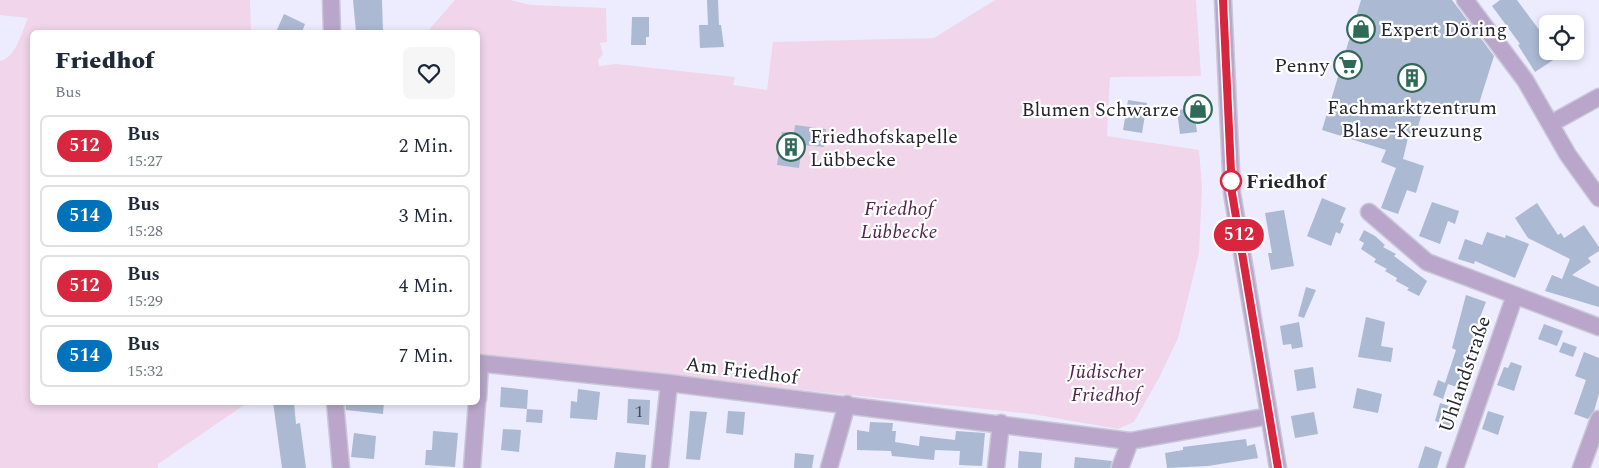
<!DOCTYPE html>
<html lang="de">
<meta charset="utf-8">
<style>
:root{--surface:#fff;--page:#f6f6f7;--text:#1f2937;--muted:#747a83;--line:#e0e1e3}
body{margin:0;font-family:Spectral,serif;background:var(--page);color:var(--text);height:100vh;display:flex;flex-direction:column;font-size:19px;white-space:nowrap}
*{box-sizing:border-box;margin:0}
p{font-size:16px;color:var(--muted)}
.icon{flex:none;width:28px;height:28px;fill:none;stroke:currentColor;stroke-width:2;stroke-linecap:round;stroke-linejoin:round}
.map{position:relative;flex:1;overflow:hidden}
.side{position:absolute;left:30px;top:30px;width:450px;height:375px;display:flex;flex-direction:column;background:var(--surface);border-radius:8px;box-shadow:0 2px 8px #0003}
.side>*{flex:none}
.badge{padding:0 10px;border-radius:16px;font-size:18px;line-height:32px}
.tools{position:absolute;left:1539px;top:15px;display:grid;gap:10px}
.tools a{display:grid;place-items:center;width:45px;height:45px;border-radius:8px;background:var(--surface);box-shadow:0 2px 8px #0003;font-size:25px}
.map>.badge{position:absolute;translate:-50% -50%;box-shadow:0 0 0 2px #fff}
.round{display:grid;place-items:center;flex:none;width:52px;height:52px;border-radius:8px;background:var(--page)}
.summary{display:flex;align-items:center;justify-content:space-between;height:85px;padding:0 25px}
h1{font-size:24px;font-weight:800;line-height:38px}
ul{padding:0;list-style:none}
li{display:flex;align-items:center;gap:15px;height:62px;margin:0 10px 8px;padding:0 15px;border:2px solid var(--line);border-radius:8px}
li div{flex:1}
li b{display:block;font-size:19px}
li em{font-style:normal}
li .badge{min-width:55px;font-weight:700;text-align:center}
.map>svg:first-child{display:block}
.green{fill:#f1d5eb}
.building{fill:#abb9d2}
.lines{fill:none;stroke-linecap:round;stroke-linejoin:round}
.minor-casing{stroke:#c8c8d9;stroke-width:19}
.minor{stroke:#b9a6ca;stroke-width:16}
.line-casing{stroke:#fff;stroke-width:11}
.line{stroke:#d7263d;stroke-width:8}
.stop-dot{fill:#fff;stroke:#d7263d;stroke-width:2.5}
.labels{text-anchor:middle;stroke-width:4.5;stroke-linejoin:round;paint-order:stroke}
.number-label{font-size:18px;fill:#474b59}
.poi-label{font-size:20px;fill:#262631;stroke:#fff;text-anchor:start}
.stop-label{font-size:20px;font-weight:bold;fill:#262631;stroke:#fff;text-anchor:start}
.park-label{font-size:20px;font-style:italic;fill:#54234e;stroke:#fff}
.street-label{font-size:20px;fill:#262631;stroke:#fff}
</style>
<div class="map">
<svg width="1599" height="468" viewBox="0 0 1599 468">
<rect width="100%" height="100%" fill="#ececfe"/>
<!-- green -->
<path class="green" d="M0,0H250L251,32H32V402L247,403L158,464V468H0V61C16,58 22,31 28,18L0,15Z
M455,0H510L531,5L606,8L607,42L600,43L603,54L598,60L599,66L616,64L735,77L733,85L767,90L773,42L934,38L995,0H1196L1201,76L1110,77L1107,136L1199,150L1202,188L1199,253L1178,338L1160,376L1134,422L1118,429L1032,414L628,372L478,354V32H427Z"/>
<!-- building -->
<path class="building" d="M353,0H382L383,32H356Z
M707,0H718L719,25H721L724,47L700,48L699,25H708Z
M1361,0H1452L1494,56L1475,116L1426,101L1414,139L1408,138L1403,159L1424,166L1416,193L1407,190L1398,214L1381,208L1396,168L1381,162L1386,150L1322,130Z
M1500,0H1517L1540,31L1548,26V51H1567L1535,72L1518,45L1520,44L1492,6Z
M284,14L305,24L302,32H276Z
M632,17H649V37H646V45H631Z
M1203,96L1205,116L1195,117L1197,132L1180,134L1177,110L1187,109L1186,98Z
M1128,100L1147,103L1142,133L1123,130Z
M795,125L826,129L824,147L802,145L799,168L777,165L782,132L794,133Z
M1322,198L1346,208L1340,222L1344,224L1340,234L1336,232L1331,246L1307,236Z
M1432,202L1459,211L1455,224L1448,221L1440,244L1419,236Z
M1537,203L1558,235L1561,233L1564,238L1584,225L1599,247V251L1588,258L1591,262L1572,275L1599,287V307L1545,291L1552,275L1562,279L1570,259L1528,238L1515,218Z
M1284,210L1294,266L1271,270L1268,253H1272L1265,213Z
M1364,230L1375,236L1385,245L1383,247L1396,254L1394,256L1427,281L1419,296L1407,290L1409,288L1396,281L1397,278L1385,271L1387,269L1374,262L1376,259L1361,249L1364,243L1359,240Z
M1487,232L1505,238L1506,235L1529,244L1515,278L1475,261L1474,264L1458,259L1465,239L1482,245Z
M1306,287L1316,290L1304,318L1298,316Z
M1466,295L1486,302L1475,330L1480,332L1462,389L1448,384L1443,399L1433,395L1438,380L1445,383L1456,350L1452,348Z
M1366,317L1385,322L1381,346L1393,348L1391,362L1358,357Z
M1299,322L1303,347L1292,349L1291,344L1283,345L1280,326Z
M1544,324L1563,331L1557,346L1538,339Z
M1563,342L1577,347L1573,357L1559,352Z
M1584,352L1599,358V394L1594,411L1588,419L1574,414L1586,380L1575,376Z
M1511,362L1522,366L1514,391L1497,385L1504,367L1508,368Z
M1313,367L1316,388L1297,391L1294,370Z
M501,387L528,390L527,409L500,407Z
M1357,388L1382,394L1378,413L1353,408Z
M578,389L600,392L597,420L570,418L571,401L577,402Z
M628,399L650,400L649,425L627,423Z
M273,402H294L296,424L300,423L306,468H282Z
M345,402H384L383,414L346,410Z
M1440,403L1456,408L1450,426L1435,421Z
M527,409L543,410L542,423L526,422Z
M690,411L707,412L700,460L686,459Z
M728,411L745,412L743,435L726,433Z
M1488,411L1504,416L1498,435L1482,429Z
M1314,412L1318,434L1295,438L1291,416Z
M870,422L893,423L892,431H896L895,442L919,446L920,436L955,440L956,431L985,433L982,466L959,465L960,451L935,450L934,460L892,456L891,451L857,450V430L869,432Z
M503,429L521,430L519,452L501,450Z
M433,431L458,433L455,467L425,465L426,450H432Z
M354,433L376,436L374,459L351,457Z
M1246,439L1247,446L1255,444L1258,458L1208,466L1167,468L1165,453L1183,450V447Z
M1425,446L1442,452L1437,468H1418Z
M1019,451L1042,453L1041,468H1018Z
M616,452L646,455L645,468H614Z
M795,453L814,455L812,468H794Z
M1075,457L1112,461L1110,468H1074Z"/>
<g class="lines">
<defs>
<path id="minor" d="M331,0L332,32
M1223,0L1232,193L1278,468
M1465,0L1525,80L1568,155L1599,198
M1552,123L1599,97
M1369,212L1427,262L1599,327
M478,363L669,383L1130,441L1269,416
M478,399L480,363
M335,402L341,468
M472,468L477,402
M660,468L669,383
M829,468L847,404
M996,468L1001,423
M1120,468L1130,441
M1455,468L1515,295
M1581,468L1599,419"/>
</defs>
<!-- minor casing -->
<use href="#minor" class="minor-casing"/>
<!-- minor -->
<use href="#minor" class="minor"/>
</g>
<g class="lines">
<defs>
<path id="line" d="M1223,0L1232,193L1278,468"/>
</defs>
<!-- line casing -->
<use href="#line" class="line-casing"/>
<!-- line -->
<use href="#line" class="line"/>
</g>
<!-- icons -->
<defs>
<symbol id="shop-ring" viewBox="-11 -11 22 22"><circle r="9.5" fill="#fff" stroke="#2e6a55" stroke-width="1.5"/><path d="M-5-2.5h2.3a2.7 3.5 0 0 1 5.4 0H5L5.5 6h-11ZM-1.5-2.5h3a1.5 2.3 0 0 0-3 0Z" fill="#2e6a55"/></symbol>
<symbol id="supermarket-ring" viewBox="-11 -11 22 22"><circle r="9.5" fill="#fff" stroke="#2e6a55" stroke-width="1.5"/><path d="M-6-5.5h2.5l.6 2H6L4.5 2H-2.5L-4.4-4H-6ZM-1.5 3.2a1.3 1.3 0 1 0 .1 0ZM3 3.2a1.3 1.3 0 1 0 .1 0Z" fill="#2e6a55"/></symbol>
<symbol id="building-ring" viewBox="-11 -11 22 22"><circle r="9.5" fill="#fff" stroke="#2e6a55" stroke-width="1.5"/><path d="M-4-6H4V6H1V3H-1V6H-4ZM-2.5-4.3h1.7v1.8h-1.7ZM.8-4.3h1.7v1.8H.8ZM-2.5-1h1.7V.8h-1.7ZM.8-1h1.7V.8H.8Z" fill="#2e6a55"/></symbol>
</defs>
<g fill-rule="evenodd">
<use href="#shop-ring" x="1345" y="13" width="32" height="32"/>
<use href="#supermarket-ring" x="1332" y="49" width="32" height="32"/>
<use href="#building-ring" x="1396" y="62" width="32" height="32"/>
<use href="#shop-ring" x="1182" y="93" width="32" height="32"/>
<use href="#building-ring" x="775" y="131" width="32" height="32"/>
</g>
<!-- markers -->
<circle class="stop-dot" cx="1231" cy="181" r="10"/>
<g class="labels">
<!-- number labels -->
<g class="number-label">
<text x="639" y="417">1</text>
</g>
<!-- poi labels -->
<g class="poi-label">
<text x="1380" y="36">Expert Döring</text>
<text x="1329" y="72" text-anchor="end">Penny</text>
<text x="1412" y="114" text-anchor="middle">Fachmarktzentrum<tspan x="1412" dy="23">Blase-Kreuzung</tspan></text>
<text x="1179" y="116" text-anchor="end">Blumen Schwarze</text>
<text x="810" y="143">Friedhofskapelle<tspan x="810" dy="23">Lübbecke</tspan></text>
</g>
<!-- stop labels -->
<g class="stop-label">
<text x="1246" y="188">Friedhof</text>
</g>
<!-- park labels -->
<g class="park-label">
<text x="899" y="215">Friedhof<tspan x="899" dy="23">Lübbecke</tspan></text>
<text x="1106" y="378">Jüdischer<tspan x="1106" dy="23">Friedhof</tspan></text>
</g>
<!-- street labels -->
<g class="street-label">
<text transform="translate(742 370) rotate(7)" y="7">Am Friedhof</text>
<text transform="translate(1464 374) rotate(-71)" y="7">Uhlandstraße</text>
</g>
</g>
</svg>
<div class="tools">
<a><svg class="icon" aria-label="locate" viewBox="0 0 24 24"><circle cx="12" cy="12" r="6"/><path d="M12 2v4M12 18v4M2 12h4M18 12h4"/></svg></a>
</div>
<b class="badge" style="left:1239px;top:235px;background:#d7263d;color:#fff">512</b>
<section class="side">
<div class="summary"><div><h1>Friedhof</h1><p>Bus</p></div><a class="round"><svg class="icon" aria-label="heart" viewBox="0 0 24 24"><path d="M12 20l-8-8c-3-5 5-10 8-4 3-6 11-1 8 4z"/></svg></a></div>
<ul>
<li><span class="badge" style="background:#d7263d;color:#fff">512</span><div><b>Bus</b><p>15:27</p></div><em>2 Min.</em></li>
<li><span class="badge" style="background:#0072bc;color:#fff">514</span><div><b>Bus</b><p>15:28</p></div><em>3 Min.</em></li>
<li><span class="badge" style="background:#d7263d;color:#fff">512</span><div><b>Bus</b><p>15:29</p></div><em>4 Min.</em></li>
<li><span class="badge" style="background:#0072bc;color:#fff">514</span><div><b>Bus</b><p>15:32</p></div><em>7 Min.</em></li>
</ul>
</section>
</div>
